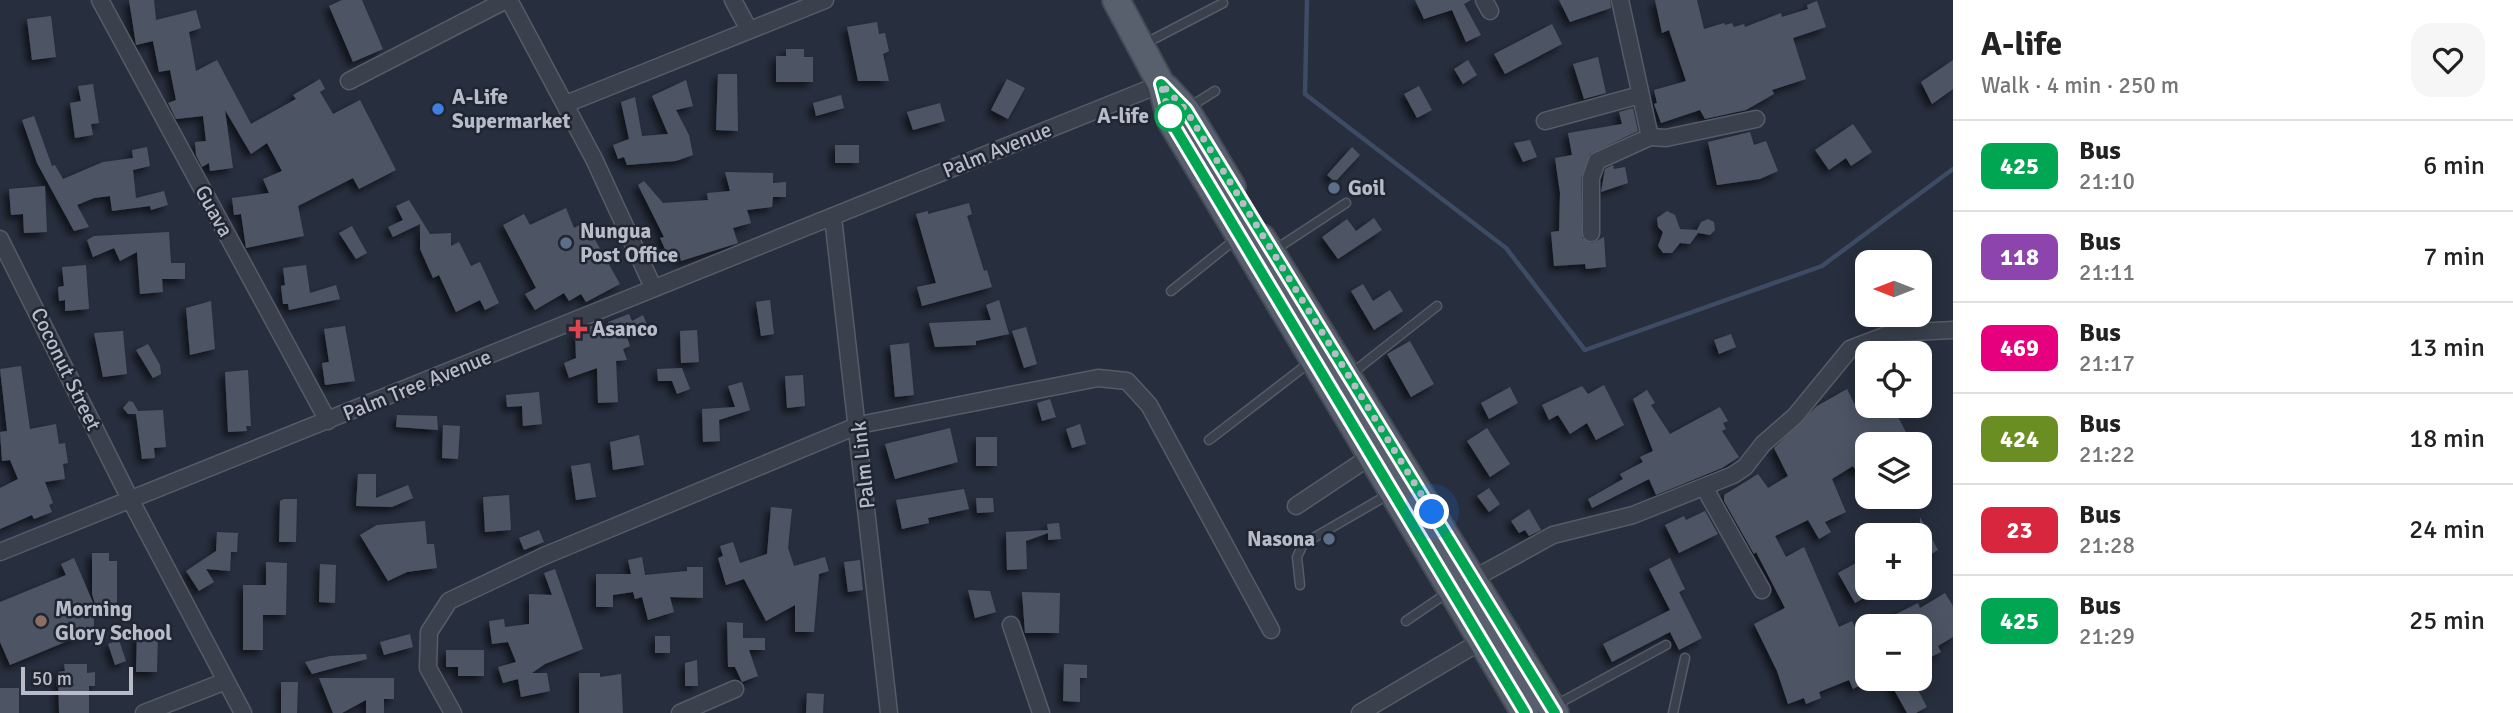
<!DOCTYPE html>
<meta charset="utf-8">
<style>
:root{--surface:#fff;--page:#f6f6f6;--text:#222;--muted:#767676;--line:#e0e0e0}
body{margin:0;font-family:Signika,sans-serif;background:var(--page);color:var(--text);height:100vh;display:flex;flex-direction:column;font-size:26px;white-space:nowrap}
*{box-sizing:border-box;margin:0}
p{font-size:23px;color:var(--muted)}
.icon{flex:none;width:38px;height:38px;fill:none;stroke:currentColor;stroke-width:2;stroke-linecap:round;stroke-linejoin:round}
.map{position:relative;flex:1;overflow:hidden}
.drawer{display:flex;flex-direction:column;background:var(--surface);width:560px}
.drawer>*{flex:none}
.badge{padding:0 14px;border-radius:10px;font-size:24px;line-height:46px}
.needle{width:46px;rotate:270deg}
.buttons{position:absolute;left:1855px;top:250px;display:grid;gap:14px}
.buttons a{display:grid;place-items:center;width:77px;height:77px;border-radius:14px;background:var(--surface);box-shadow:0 4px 18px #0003;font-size:35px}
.scale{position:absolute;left:21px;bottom:18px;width:112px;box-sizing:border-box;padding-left:7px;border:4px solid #b7bcc8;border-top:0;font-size:19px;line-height:24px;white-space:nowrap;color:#b7bcc8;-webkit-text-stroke:5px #1f2632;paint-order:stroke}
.you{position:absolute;width:35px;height:35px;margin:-18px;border:5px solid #fff;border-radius:50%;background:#1a73e8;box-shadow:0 0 0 10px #1a73e833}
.map>.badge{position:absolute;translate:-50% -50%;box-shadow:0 0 0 4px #fff}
.round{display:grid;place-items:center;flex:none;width:74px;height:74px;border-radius:21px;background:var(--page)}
.summary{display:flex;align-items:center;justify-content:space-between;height:119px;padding:0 28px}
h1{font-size:33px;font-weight:800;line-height:52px}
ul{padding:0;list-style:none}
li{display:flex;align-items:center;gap:21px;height:91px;padding:0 28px;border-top:2px solid var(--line)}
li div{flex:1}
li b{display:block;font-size:26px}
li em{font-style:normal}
li .badge{min-width:77px;font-weight:700;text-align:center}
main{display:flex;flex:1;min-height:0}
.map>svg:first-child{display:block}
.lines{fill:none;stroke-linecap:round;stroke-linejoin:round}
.stream{stroke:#3e4b64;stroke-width:4.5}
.building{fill:#4d5565;filter:url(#shadow)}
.service-casing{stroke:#555c68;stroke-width:11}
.minor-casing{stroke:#555c68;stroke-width:19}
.primary-casing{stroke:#444a56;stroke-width:30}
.service{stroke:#3a414d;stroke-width:8}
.minor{stroke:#3a414d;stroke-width:16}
.primary{stroke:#59606d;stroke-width:26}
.line-casing{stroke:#fff;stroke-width:16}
.line{stroke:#00a651;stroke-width:10}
.walk{stroke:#b7bcc8;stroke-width:7;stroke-dasharray:0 12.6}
.shop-dot{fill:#3f7fe0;stroke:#1f2632;stroke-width:2.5}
.stop-dot{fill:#fff;stroke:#00a651;stroke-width:3.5}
.service-dot{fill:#5c6f8a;stroke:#1f2632;stroke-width:2.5}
.health-dot{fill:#e0444e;stroke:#1f2632;stroke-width:2.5}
.education-dot{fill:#8d6e63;stroke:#1f2632;stroke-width:2.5}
.labels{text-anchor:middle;stroke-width:5;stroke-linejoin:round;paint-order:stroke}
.poi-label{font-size:21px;font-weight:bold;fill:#b7bcc8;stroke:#1f2632;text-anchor:start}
.stop-label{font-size:21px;font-weight:bold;fill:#b7bcc8;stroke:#1f2632;text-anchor:end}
.street-label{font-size:21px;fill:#b7bcc8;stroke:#1f2632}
</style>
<main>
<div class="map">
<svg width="1953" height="713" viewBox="0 0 1953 713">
<defs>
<filter id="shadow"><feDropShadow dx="-4.5" dy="4.5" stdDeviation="3.5" flood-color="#0009"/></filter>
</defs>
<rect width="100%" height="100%" fill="#272e3d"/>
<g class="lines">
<!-- stream -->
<path class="stream" d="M1307,0L1305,94L1506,248L1585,350L1822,266L1953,169"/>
</g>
<!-- building -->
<path class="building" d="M129,0H154L156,20L196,10L201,28L189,32L196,71L217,60L251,124L296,99L293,95L320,79L325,89L320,92L333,114L360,100L396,170L359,189L353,178L298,206L304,236L246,248L241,214L234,215L232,198L269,193L263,179L282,171L267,143L251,154L225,110L233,168L210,171L209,163L202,167L196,155L195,142L206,141L203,116L176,119L168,103L176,100L170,70L159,72L153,41L136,45Z
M342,0H362L383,49L353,62L329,6Z
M1415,0H1471L1464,4L1481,35L1466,42L1452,10L1424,19Z
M1559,0H1610L1611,8L1570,22Z
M1655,0H1697L1704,29L1724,23L1725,25L1732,23L1734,27L1744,24L1745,27L1781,13L1782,17L1808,9L1807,5L1817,1L1826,27L1793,38L1806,79L1772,90L1774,94L1746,110L1705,119L1700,110L1661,123L1654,104L1657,103L1654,90L1686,81L1669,30L1662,33Z
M51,16L56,57L32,60L27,19Z
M877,22L879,34L885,33L889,51L883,54L889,81H858L847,27Z
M1552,24L1562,44L1505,74L1494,54Z
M786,49H804V57H813V82H776V56H786Z
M1598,57L1606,93L1584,99L1573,64Z
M1468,60L1477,75L1463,84L1454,69Z
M1953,60V89L1932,104L1921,82Z
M718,74H737L738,131L716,130Z
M1007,79L1025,88L1008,119L991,110Z
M686,80L693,106L676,110L689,135L693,155L676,161L627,165L624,157L618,159L613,145L629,139L621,102L635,97L642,136L668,134L652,96Z
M93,84L99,123L91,124L93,135L75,138L70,103L81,101L78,86Z
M1419,86L1432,110L1417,118L1404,94Z
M841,95L844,108L816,116L813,103Z
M940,103L945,121L913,130L907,112Z
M1633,108L1638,131L1590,154L1581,178L1582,238L1592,243L1604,237L1606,267L1586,269L1585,264L1554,266L1551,232L1559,231L1560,193L1555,158L1572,155L1568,133L1622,124L1619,112Z
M34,116L52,166L55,165L63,179L103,162L133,158L132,150L147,147L150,166L133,170L136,198L164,191L168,205L151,210L150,206L112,211L110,196L94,198L77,205L89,227L74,231L37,163L22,120Z
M1853,124L1872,152L1851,166L1846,158L1829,170L1815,150Z
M1750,132L1754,145L1766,141L1778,171L1760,179L1717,185L1708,142Z
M1530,140L1537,157L1523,162L1514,143Z
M835,145H859V163H835Z
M1352,147L1360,155L1335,182L1327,175Z
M1613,165L1614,169L1625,167L1628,183L1601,192L1605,169Z
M725,172L773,173V183L786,182V197H773L772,207L747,210L751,223L733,228L738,243L681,261L679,253L669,258L660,238L664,237L638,185L644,181L663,203L708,200L707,193L730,191Z
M45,186L47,232L24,233L23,214L11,215L9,189Z
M409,200L430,234L451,233V246L459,242L471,266L480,262L499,303L485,310L480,300L456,312L439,275L433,278L420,249V224L393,237L388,227L403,220L396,206Z
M969,203L972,214L967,216L984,271L987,270L992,287L922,306L917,287L936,283L916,214L928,211V214Z
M566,208L574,228L585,222L620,284L586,302L581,294L569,301L564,293L535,310L525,294L536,288L503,225L524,214L530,225Z
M1667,211L1675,215L1680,229L1697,230L1701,222L1708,219L1714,222L1715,230L1710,235L1698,233L1690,244L1680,243L1672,253H1663L1658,246L1663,232L1658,227L1657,218Z
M1374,218L1382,230L1338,259L1322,237L1347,219L1356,231Z
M352,226L367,253L356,259L339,233Z
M169,232L171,263H185V279H162L163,292L140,294L137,252L120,261L114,248L93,257L87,240L94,236Z
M86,265L89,309L65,311V300L59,301L58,287L64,286L62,267Z
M306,265L310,293L336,285L340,299L289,310L288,304H283L281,286L285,285L283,268Z
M1363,284L1373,301L1390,290L1403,311L1374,330L1351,291Z
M770,300L774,334L761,336L756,302Z
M999,300L1009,334L976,341V345L935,347L929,323L991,320L986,305Z
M211,301L215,349L190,355L186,308Z
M629,314L632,321L643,315L648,327L627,337L630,346L623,349L627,360L616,361L618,402L598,403L597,368L569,378L564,363L576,358L575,332L589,326L609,325L608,322Z
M345,326L355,381L325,385L322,363L329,362L324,329Z
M1026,327L1037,364L1024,368L1012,331Z
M697,330L699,362L681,363L680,331Z
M123,331L127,374L103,377L94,333Z
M1731,334L1736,347L1719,354L1714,340Z
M1410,341L1434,384L1411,397L1387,354Z
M909,343L914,395L895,397L890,345Z
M148,344L160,365L161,374L153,378L136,350Z
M21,366L30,429L56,424L59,444L65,443L68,463L63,464L65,479L45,482L53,503L49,505L52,512L34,519L32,515L0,529V488L18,479L10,460L2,461L0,432L7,431L0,369Z
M682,368L690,389L677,394L672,381H658L657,369Z
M248,370L251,426H246L247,431L228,432L225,372Z
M803,375L805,406L787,408L785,376Z
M742,382L750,410L719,420L720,441L703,442L702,409L735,407L728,386Z
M1604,385L1624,425L1596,440L1587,423L1570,434L1558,415L1549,420L1542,405L1582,386L1588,394Z
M1510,387L1518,403L1489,419L1481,403Z
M1847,389L1859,413L1871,406H1885L1888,412L1894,409L1912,444H1867V466L1857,473L1853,466L1832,479L1846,512L1825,522L1831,532L1819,539L1808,520L1775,536L1786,557L1804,547L1839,627L1852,621L1867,655V682L1853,689L1849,680L1819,692L1821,698L1806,704L1804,698L1788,704L1777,671L1754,624L1785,608L1756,552L1754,554L1724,501V495L1758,474L1768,488L1788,476L1774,448L1817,406Z
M1647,390L1655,403L1651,405L1670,434L1720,407L1728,421L1723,423L1726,429L1722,431L1739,457L1722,468L1656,495L1649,479L1592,508L1588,499L1623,479L1620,474L1643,462L1640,457L1653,451L1633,399Z
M539,392L542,424L523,426L522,406L507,407L506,395Z
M1050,399L1056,417L1042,421L1037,403Z
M129,401L133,402L138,411L163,410L166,447L154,448L155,458L142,459L136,414H128L123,408Z
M397,415L437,416L438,430L396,427Z
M1080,424L1086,444L1072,448L1066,429Z
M443,425L460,426L458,459L442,458Z
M950,428L958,462L895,479L885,444Z
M1487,428L1510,464L1490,477L1467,441Z
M639,435L644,465L613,470L610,442Z
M976,437H997V466H976Z
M590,463L596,497L576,500L571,466Z
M358,474H376V498L408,485L413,498L392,507L356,506Z
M1489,488L1500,504L1489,512L1477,496Z
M964,489L969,509L928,518L929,523L902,529L896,500Z
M509,495L511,530L485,532L483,497Z
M976,498H993L994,512L977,513Z
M284,499H297L296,542H279L280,501Z
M771,507L792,509L788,548L794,566L825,557L829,571L819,574L814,632H795V605L766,621L744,579L726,585L718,558L723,556L720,546L733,542L740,563L767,554Z
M1529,509L1541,530L1529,536L1525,530L1519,533L1511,521Z
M1705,511L1718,534L1679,553L1665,525L1684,516L1686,520Z
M1920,517L1938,550L1920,561Z
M425,521L427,544H434L437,568L407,572L388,581L360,535L377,525Z
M1059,523L1061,539L1048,540V533L1026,541L1027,569L1007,570L1006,532L1048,530L1047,524Z
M539,530L544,542L524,550L519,538Z
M217,532L238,533L237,552H231L230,571L206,569L214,582L199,591L186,571L216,551Z
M92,553H109V561H117V605L95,604L92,594Z
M642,557L645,575L687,571V567H703V598L670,597L674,612L648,620L642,597L635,599L633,592L613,595V607H596V574H631L628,560Z
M1867,557V588H1882L1855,603L1838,573Z
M74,558L94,605V630L10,665L0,642V602L66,575L61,564Z
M1670,558L1685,589L1679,592L1702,638L1679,650L1670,632L1612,662L1603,644L1670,610L1649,569Z
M860,560L863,590L848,592L844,562Z
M266,562L287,563L286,615H263V650H243V585H266Z
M320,564L336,565L335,603L319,602Z
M555,569L583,649L545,664L532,673H547L550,691L521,697L518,679L503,683L498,667L516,662L508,642L492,644L489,621L504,619L505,627L529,624V594L552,595L544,573Z
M968,590L990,591L996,612L975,618Z
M1022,592L1060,593L1059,633H1025Z
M1945,593L1953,606V637L1938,646L1941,652L1929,658L1920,640V626H1897L1892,616L1918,603L1920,608Z
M727,622L743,623V638H765V650H749L758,676L742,682L735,667H728Z
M137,631L158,632L157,672H136Z
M410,634L413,647L384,655L380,642Z
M655,636H670V653H655Z
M119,640L126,661L115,665L108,644Z
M446,650H484V676H458V667H446Z
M366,654L367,659L312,674L305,662L330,656Z
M697,660L698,686H685V663Z
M64,664H87V673L95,672V686H89V713H59L58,672L65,671Z
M1064,664L1087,665V678H1080V702L1063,701Z
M579,673H600V677L621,674L623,713H579Z
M319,678H394V699H384V713H366V700L342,713H333Z
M1888,679H1912L1927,707L1916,713H1907Z
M281,682H298L297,713H281Z
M0,688H19V713H0Z
M807,693L824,694L823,713H806Z"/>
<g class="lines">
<defs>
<path id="service" d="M1144,44L1223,3
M1188,108L1215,91
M1273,251L1346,203
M1171,291L1237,238
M1351,374L1437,306
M1209,440L1309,363
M1300,585L1297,557L1303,544L1391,493
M1406,621L1447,593
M1554,706L1666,645
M1673,713L1685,658"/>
<path id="minor" d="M100,0L328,421
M509,0L594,159L653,287
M733,0L748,28
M1484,0L1490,11
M1620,0L1650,137L1666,138L1756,119
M349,81L506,0
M566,104L825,0
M1545,121L1640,95
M833,217L889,713
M1591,233V178L1597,161L1650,137
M0,239L131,501L243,713
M1704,487L1762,590
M1296,506L1371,456
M0,552L1161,84
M1473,579L1553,535L1633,515L1733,475L1745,467L1763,444L1795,416L1850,349L1892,333L1953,330
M1011,625L1041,713
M144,713L226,681
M453,713L428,668L429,632L449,601L544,556L859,425L1098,378L1127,381L1149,405L1271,630
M680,713L735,689
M1360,713L1483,640"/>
<path id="primary" d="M1116,0L1161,84L1171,121L1525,713
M1166,88L1186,110L1232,187
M1262,238L1555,713"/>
</defs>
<!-- service casing -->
<use href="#service" class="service-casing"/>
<!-- minor casing -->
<use href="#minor" class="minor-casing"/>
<!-- primary casing -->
<use href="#primary" class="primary-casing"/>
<!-- service -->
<use href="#service" class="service"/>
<!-- minor -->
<use href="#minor" class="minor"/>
<!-- primary -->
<use href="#primary" class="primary"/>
</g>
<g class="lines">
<defs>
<path id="line" d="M1525,713L1171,121L1161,84L1186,110L1555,713"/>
</defs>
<!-- line casing -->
<use href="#line" class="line-casing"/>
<!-- line -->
<use href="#line" class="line"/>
<!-- walk -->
<path class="walk" d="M1170,116L1171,121L1161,84L1186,110L1432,512"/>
</g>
<!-- markers -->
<circle class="shop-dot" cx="438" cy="109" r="7"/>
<circle class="stop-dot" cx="1170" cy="116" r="14"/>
<g class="service-dot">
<circle cx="1334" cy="188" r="7"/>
<circle cx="566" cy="243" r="7"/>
<circle cx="1329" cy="539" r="7"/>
</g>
<path class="health-dot" d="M574.5 318.5h7v7h7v7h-7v7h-7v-7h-7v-7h7z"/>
<circle class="education-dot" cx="41" cy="621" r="7"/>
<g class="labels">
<!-- poi labels -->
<g class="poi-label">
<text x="452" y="104">A-Life<tspan x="452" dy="24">Supermarket</tspan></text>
<text x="1348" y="195">Goil</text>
<text x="580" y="238">Nungua<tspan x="580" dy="24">Post Office</tspan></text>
<text x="592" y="336">Asanco</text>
<text x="1315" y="546" text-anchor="end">Nasona</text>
<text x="55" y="616">Morning<tspan x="55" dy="24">Glory School</tspan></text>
</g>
<!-- stop labels -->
<g class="stop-label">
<text x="1149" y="123">A-life</text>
</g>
<!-- street labels -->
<g class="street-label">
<text transform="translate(997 150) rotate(-22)" y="7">Palm Avenue</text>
<text transform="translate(214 211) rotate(61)" y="7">Guava</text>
<text transform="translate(66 369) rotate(64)" y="7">Coconut Street</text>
<text transform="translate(417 385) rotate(-22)" y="7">Palm Tree Avenue</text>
<text transform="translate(863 465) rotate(-96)" y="7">Palm Link</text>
</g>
</g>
</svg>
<div class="buttons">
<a><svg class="needle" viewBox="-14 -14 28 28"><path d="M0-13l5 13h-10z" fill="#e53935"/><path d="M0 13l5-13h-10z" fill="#767676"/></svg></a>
<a><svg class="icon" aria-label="locate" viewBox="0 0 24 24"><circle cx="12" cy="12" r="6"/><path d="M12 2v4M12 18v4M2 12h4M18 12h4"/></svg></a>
<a><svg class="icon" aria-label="layers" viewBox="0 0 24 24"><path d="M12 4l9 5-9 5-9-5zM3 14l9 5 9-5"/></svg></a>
<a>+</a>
<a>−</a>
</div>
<div class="scale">50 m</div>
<div class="you" style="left:1432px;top:512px"></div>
</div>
<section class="drawer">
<div class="summary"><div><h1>A-life</h1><p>Walk · 4 min · 250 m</p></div><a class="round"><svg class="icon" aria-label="heart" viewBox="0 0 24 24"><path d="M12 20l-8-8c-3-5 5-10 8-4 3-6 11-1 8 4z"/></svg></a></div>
<ul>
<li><span class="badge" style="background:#00a651;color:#fff">425</span><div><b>Bus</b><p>21:10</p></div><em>6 min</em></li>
<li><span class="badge" style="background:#8e44ad;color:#fff">118</span><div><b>Bus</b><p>21:11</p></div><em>7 min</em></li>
<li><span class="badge" style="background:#e6007e;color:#fff">469</span><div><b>Bus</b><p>21:17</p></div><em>13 min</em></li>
<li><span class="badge" style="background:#6b8e23;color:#fff">424</span><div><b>Bus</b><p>21:22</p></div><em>18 min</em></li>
<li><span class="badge" style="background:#d7263d;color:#fff">23</span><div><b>Bus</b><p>21:28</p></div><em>24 min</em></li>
<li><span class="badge" style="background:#00a651;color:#fff">425</span><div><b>Bus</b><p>21:29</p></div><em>25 min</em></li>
</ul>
</section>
</main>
